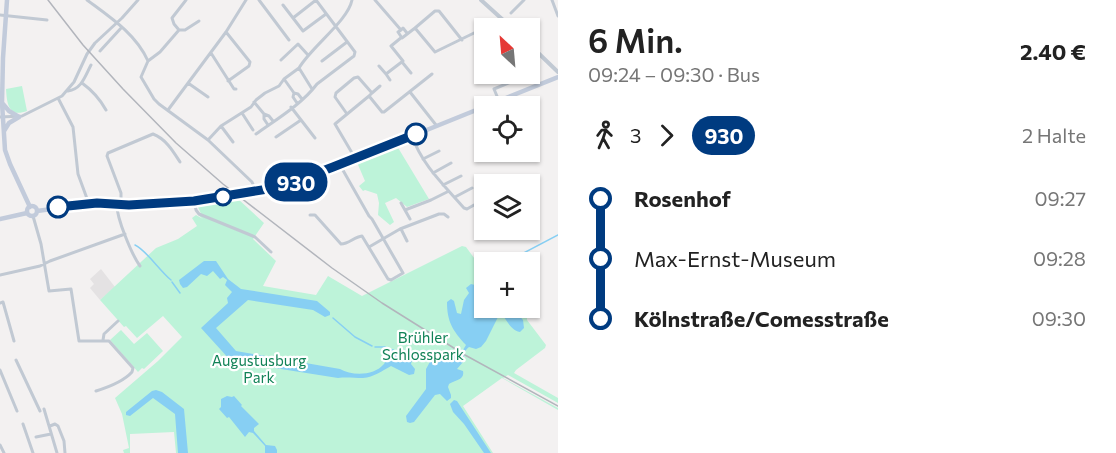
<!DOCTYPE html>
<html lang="de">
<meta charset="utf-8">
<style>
:root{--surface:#fff;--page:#f2f2f2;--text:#222;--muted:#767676}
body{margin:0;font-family:Commissioner,sans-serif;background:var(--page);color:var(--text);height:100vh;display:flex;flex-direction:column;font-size:22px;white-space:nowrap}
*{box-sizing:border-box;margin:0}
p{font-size:20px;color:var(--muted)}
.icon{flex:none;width:33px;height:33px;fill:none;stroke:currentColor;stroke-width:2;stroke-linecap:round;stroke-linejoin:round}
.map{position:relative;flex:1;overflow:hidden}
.side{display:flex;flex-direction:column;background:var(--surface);width:558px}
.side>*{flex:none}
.badge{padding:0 12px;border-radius:20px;font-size:21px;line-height:39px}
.needle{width:39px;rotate:334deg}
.tools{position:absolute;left:474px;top:18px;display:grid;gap:12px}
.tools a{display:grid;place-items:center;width:66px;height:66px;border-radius:0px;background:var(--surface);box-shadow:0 2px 4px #0004;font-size:30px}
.map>.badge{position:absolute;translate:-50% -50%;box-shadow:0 0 0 3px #fff}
.legs{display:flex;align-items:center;gap:9px;height:66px;padding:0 30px;font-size:20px}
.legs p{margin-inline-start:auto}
.overview{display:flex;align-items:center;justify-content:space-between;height:102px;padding:0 30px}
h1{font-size:33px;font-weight:600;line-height:45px}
ul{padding:0 30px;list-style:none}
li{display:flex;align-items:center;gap:21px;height:60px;font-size:22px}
li i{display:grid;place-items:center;width:9px;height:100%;margin:0 8px;background:currentColor}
li i::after{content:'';width:15px;height:15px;margin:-8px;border:4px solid;border-radius:50%;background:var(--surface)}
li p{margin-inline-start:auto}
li:first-child i{background:linear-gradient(#0000 50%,currentColor 0)}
li:last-child i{background:linear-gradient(currentColor 50%,#0000 0)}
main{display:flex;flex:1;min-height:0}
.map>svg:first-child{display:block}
.education{fill:#e4e2e3}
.green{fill:#bdf3d9}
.water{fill:#87cff3}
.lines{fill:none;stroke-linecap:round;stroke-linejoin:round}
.stream{stroke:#87cff3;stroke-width:1.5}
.minor{stroke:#c1c9d3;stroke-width:3}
.tertiary{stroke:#c1c9d3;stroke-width:4}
.secondary{stroke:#c2cbdb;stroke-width:4.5}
.rail{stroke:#b2b5bc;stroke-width:1.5}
.line-1-casing{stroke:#fff;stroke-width:14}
.line-1{stroke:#003b80;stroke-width:9}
.stop-1-dot{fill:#fff;stroke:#003b80;stroke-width:3}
.labels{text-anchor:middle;stroke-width:4.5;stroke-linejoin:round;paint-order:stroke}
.park-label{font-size:15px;fill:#118257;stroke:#fff}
</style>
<main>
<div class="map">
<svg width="558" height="453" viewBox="0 0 558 453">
<rect width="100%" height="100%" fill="#f3f1f1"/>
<!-- education -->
<path class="education" d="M101,269L115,287L100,300L90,288L94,284L90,279Z"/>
<!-- green -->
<path class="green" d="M22,86L27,111C8,118 7,103 6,89Z
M397,146L429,199L407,207L396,198L385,203L394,222L390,225L378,215L379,203L377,194L365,190L363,191L359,186L365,181L356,160Z
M238,199L264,223L253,239L276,261L263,286L316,295L328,276L362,296L462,246L466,247L480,266L483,269L484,268V308H527V320L546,345L545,348L516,370L514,373L558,398V403L508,375L503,378L558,408V410L502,378L463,406L493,453H176L174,432L130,434V453H124L123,450L129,448L122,414L115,398L158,361L182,337L163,316L137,338L126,326L124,327L100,300L156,248L178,239L197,226L192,218L196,215L203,219L198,215L202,216L198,207L201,205Z
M121,330L134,344L147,333L163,351L144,369L142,368L138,372L110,340Z"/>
<!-- water -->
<path class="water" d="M204,261H216L228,279L241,289L317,301L330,312V315L325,317L313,310L248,300L216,328L236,351L340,369C352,376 374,376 384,364C387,360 387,355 389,350L393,349L399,353L430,350L445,356L460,355L466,345C453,331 447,322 447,302L451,299L454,301L457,313L461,314L464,300L469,293L466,288L471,284L479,286L482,293L484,290V308H521L517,313L523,320L524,328L520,332C511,330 508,322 503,316L502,315L498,317L486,341L481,347L476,349L469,347C463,352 464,355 463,362L457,369L463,371C465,380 455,380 449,384L448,387L451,395V398L447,401L440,394L435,395L414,422L410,423L407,422L406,416L426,389V369L431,360L426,356L424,359C419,358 412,358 411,364L415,369L414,374L409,375L391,366C382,371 374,377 363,378C354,378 346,377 338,378L231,361L201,328L228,303L227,298L232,292L225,285L227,280L223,277L220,279L213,271L207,276L201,274L187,287L183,288L180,284L179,280Z
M156,390L162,392L184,409L188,453H178L175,414L153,398L130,416L126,415V412L152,391Z
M227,396L232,397L234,396L242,405L241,406L259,424L254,428V431L266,445L275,446L277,450V453H265V446L253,433L249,432L245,437L229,417L227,418L219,409L221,407V399Z
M454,400L457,401L491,453H484L464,424L453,412L450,404Z"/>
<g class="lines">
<!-- stream -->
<path class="stream" d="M135,245C145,249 160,271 171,280
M512,262L516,257L558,235
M172,282L180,293
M333,318L355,337L372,346
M375,347H385L391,350"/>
<!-- minor -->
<path class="minor" d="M87,0C110,17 136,34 148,61L141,77L154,99L159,104L208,140L252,182L256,191
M259,0L289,40
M375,0L401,30L403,28L407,33
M552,0L558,16
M283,5L293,18L316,0
M511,13L524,0
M0,15L47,20
M293,18L303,31L326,14
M415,28L435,11H439L462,40
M179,30L174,24L172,18L186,0
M401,30L398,32L402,38L415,28L435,52L474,33
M226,32L250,62L249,66L228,81
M100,51L122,27
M211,53L234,89H236
M281,60L298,44L308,55
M148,61L160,52L179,30H185L199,21
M322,61L347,42
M402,62L411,73
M379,66L386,74L403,61L391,46L402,37
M386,74L390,80
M284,79L294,93L293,97L297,103
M82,83C93,91 100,99 106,110
M188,83L208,97
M312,89L299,68C311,47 348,21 352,0
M68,91C82,89 85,76 91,65
M410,92L436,125
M294,93L298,94L302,99
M372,93L380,86
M58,98L73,127L78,174L89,204
M499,101L494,89L511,82L507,74
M254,102L264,114V119L268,125
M291,107L315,138
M168,110L226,32L246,0
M242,113L253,130
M264,114L269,116L273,121
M347,114L335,97L336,93L354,78L358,77L372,93L369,96
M0,117L22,116L62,96L74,82L87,54L95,43L122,18L138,0
M221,126L233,142
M256,134C277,119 302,104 317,84L354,56L355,52L316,0
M412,136C422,165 444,185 464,208L467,209L474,205
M276,137L301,120
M208,140L221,126L251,107L256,100L265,93L279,86L284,79L299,68
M355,158L335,124L369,96L382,112H384L432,74
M423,159L439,151
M433,173L451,163
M443,185L461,176
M455,197L472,188
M194,201L196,210L199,214L248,234L255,237L271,252
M401,203L410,219
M117,204C116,217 132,255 140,266
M121,205V193L107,156L108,153L153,134C166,139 173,151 180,162
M405,210L431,200L447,192
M310,215H315L341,244C349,244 354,237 362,236L388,279L391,280L403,273L372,219L369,216L340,165
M33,216L41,244L49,291L71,289L79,341H109L133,368L132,372C123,382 109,387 96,391
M401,229L407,241
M369,247L400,229L439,214H444L448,217
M0,275L40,266L50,261L125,234
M0,303L3,302L14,341
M103,340L104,334L118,321
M16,360L40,411
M0,370L17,411
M44,409L57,453
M23,424L33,453
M50,426L55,424L58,426L64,441L65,453
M36,437L51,434
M0,445L4,453"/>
<!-- tertiary -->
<path class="tertiary" d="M481,0L512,28
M530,45L558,72"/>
<!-- secondary -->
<path class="secondary" d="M7,0L3,58L2,103L5,150L10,164L30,207
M3,104L9,111L19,117
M4,131L9,123L19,117
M27 211a5 5 0 1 1 10 0a5 5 0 1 1-10 0Z
M37,211L89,204L129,205L194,201L258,191L286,185L340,165L558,77
M0,219L27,213"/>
<!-- rail -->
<path class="rail" d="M48,0L83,45L123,89L176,143L223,184L332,268L382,303L465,355L558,406"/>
</g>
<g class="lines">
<defs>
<path id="line-1" d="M58,207L97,203L129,205L194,201L274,188L291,183L333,167L416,134"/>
</defs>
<!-- line-1 casing -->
<use href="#line-1" class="line-1-casing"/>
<!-- line-1 -->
<use href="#line-1" class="line-1"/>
</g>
<!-- markers -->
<g class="stop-1-dot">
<circle cx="416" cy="134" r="10"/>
<circle cx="223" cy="197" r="8"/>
<circle cx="58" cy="207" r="10"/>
</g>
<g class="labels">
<!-- park labels -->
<g class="park-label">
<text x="423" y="343">Brühler<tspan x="423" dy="17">Schlosspark</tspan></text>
<text x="259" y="366">Augustusburg<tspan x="259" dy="17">Park</tspan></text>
</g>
</g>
</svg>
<div class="tools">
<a><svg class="needle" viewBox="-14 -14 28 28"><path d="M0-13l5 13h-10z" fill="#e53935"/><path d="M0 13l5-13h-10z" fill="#767676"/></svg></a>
<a><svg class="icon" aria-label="locate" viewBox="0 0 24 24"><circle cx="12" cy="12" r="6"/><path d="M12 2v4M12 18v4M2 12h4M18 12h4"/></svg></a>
<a><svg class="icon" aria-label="layers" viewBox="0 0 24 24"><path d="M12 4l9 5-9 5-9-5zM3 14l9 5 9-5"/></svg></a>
<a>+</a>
</div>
<b class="badge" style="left:296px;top:182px;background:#003b80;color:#fff">930</b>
</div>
<section class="side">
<div class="overview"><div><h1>6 Min.</h1><p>09:24 – 09:30 · Bus</p></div><b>2.40 €</b></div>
<div class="legs"><svg class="icon" aria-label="walk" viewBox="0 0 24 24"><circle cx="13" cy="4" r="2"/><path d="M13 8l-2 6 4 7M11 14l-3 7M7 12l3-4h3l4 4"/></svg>3<svg class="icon" aria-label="forward" viewBox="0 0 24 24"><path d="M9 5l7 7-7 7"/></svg><b class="badge" style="background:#003b80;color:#fff">930</b><p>2 Halte</p></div>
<ul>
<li><i style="color:#003b80"></i><b>Rosenhof</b><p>09:27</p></li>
<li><i style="color:#003b80"></i><span>Max-Ernst-Museum</span><p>09:28</p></li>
<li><i style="color:#003b80"></i><b>Kölnstraße/Comesstraße</b><p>09:30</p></li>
</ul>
</section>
</main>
